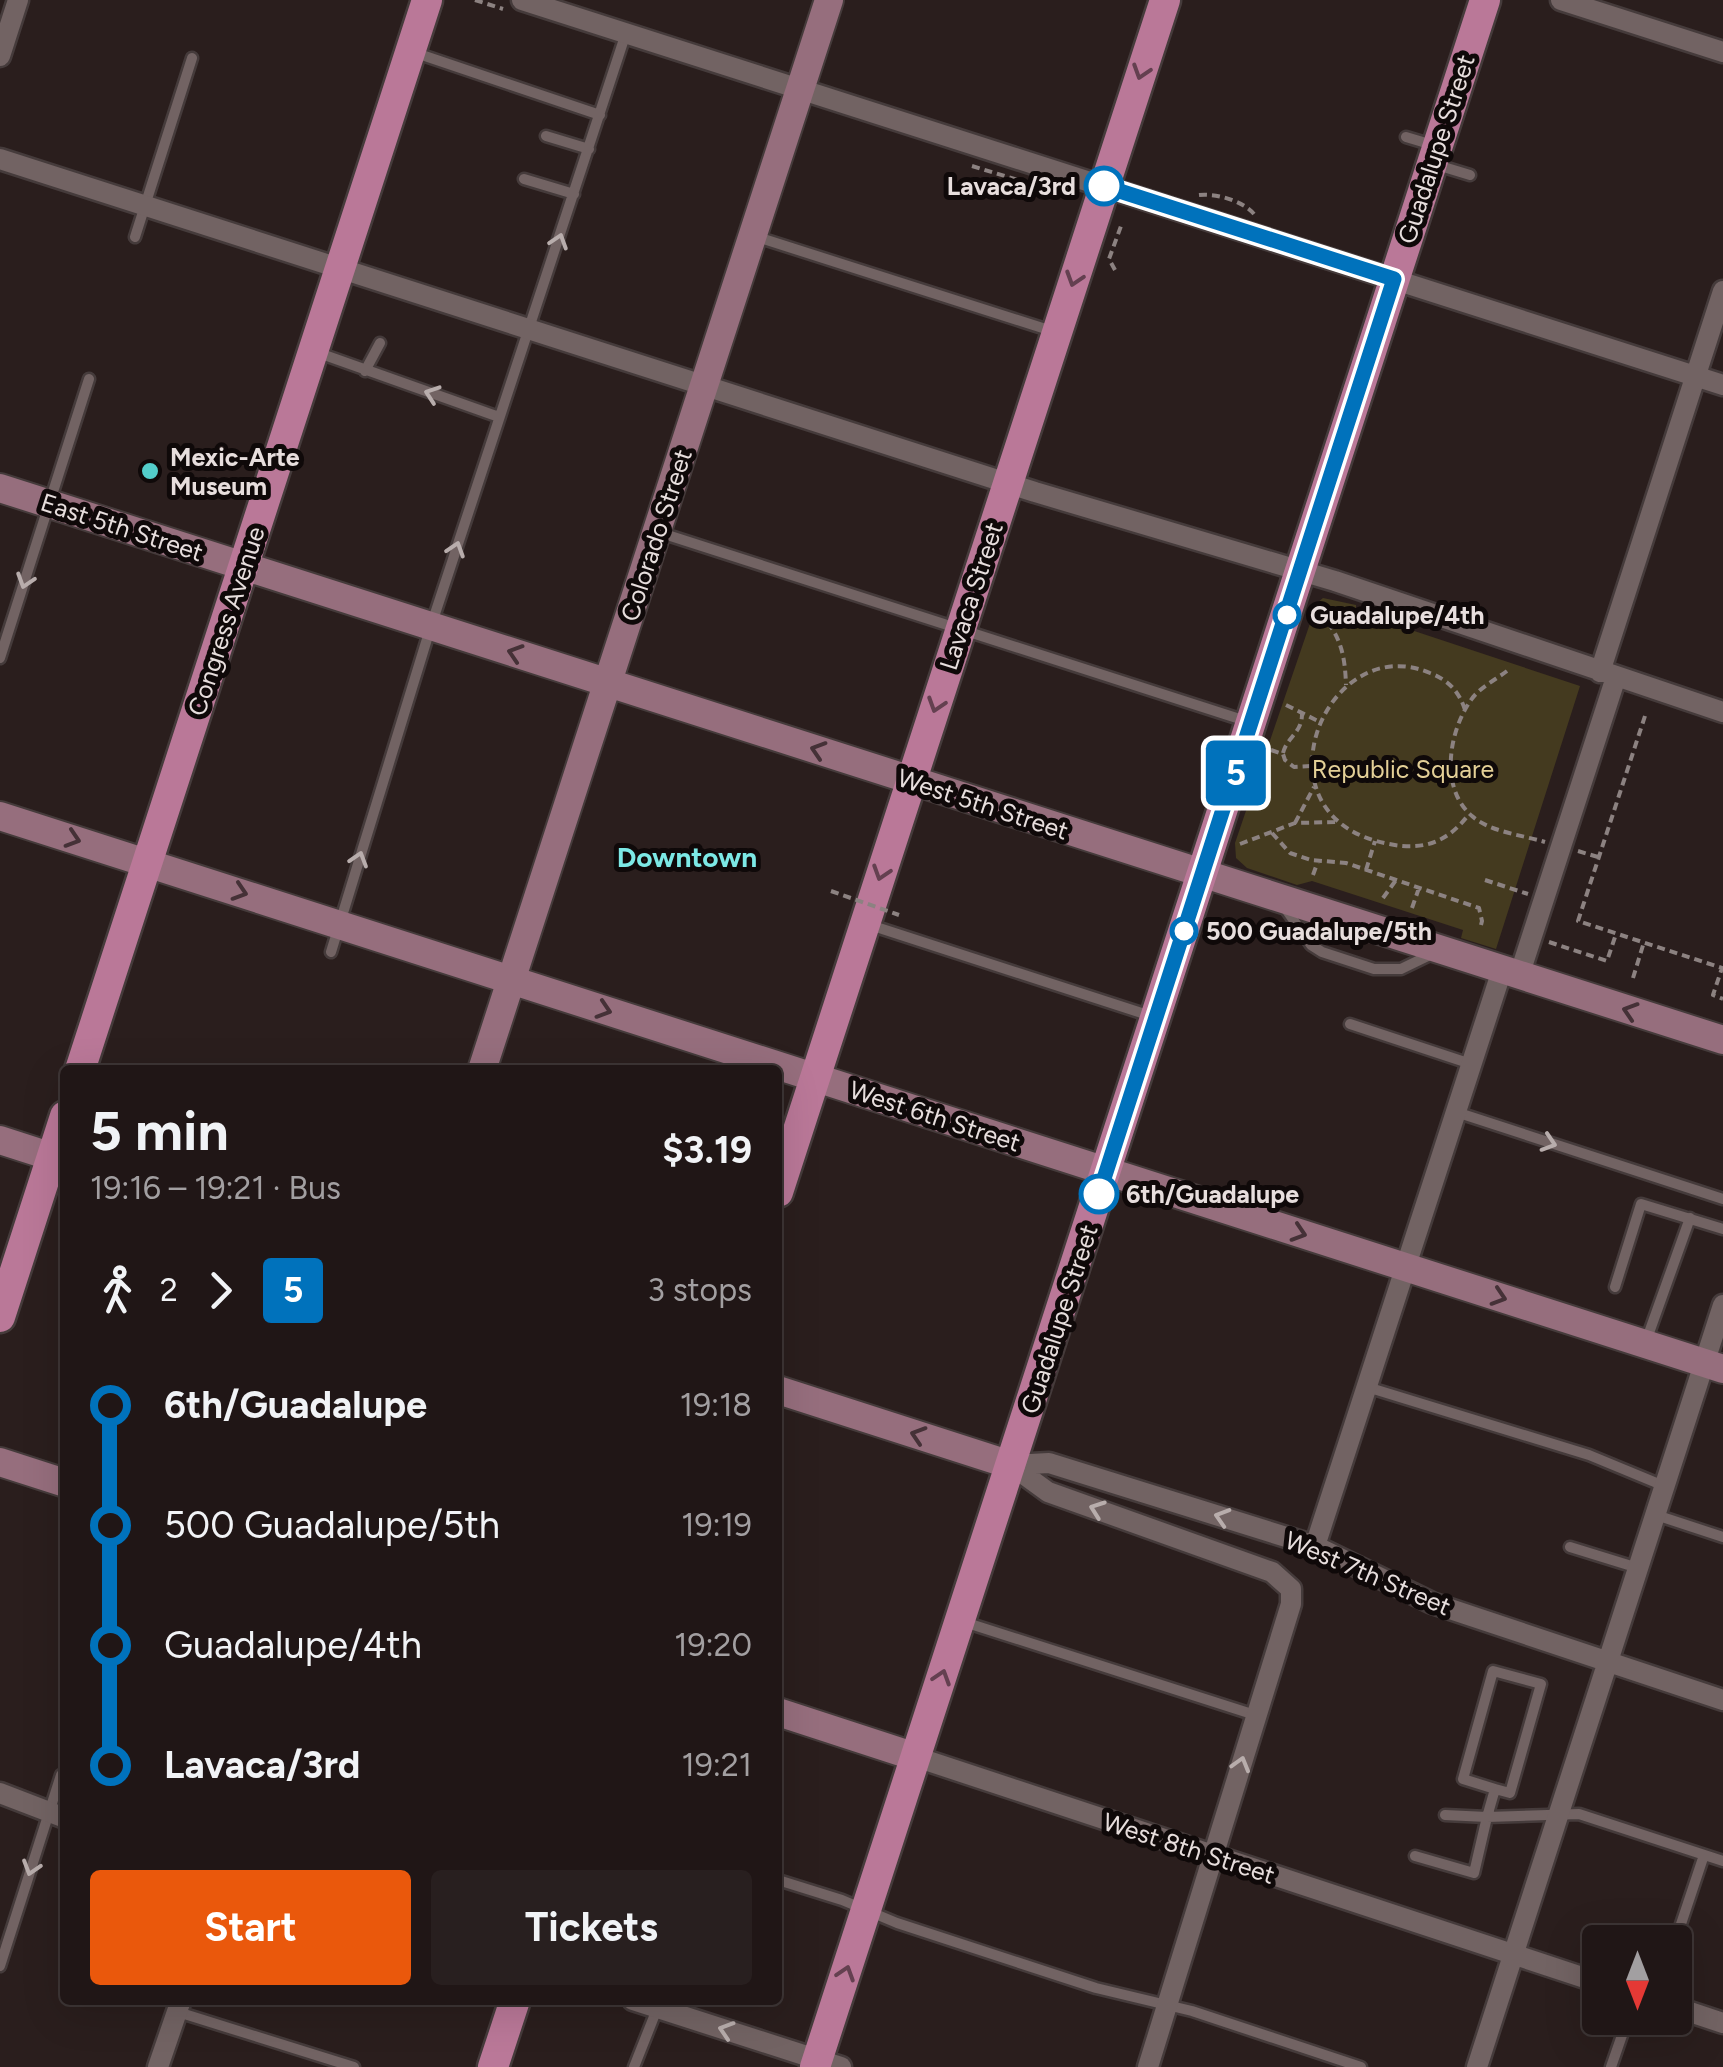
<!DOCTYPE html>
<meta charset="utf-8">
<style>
:root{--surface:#201616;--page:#281f1f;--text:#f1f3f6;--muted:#a29fa1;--line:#3d3535;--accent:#ea580c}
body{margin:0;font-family:Figtree,sans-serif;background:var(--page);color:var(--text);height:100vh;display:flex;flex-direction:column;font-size:38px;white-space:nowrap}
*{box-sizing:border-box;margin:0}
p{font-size:32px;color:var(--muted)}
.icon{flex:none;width:55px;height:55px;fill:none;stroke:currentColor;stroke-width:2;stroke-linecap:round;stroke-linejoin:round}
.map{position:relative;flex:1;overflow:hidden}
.drawer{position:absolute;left:60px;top:1065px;width:722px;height:940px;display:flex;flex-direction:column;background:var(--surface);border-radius:10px;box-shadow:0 10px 40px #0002,0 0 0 2px var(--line)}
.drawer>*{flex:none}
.badge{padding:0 20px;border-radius:8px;font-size:35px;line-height:65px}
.needle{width:65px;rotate:180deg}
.tools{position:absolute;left:1582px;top:1925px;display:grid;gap:20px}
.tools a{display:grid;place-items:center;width:110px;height:110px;border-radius:10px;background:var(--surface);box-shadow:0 10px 40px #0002,0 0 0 2px var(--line);font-size:50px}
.map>.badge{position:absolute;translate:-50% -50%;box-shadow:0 0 0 5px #fff}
.legs{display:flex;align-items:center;gap:15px;height:110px;padding:0 30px;font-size:32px}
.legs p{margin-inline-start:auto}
.summary{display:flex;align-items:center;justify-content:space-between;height:170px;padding:0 30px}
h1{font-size:55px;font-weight:700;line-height:75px}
.action{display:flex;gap:20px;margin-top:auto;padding:20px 30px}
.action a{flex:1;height:115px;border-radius:10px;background:var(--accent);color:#fff;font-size:40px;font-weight:700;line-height:115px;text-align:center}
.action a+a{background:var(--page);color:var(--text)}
ul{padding:0 30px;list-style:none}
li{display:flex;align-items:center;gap:35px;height:120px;font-size:38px}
li i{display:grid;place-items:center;width:15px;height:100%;margin:0 12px;background:currentColor}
li i::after{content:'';width:25px;height:25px;margin:-12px;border:8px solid;border-radius:50%;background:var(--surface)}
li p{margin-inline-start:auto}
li:first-child i{background:linear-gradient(#0000 50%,currentColor 0)}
li:last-child i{background:linear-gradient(currentColor 50%,#0000 0)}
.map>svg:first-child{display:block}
.green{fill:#443a1f}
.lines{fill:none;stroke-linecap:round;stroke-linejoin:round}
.lane-casing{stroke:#453b3b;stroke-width:15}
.street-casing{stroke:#453b3b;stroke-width:25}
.secondary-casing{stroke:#453b3b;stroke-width:32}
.primary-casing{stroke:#453b3b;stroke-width:35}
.path{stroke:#8c8281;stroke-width:4;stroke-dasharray:8 5;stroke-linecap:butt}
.lane{stroke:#726363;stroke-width:10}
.street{stroke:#726363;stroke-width:20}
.secondary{stroke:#966e7d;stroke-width:28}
.primary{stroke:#ba7898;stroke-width:30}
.path-bridge{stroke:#8c8281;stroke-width:4;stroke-dasharray:8 5;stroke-linecap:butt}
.oneway{stroke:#644050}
.oneway2{stroke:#b8adac}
.oneway3{stroke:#453137}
.line-1-casing{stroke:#fff;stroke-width:22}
.line-1{stroke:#0072bc;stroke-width:15}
.stop-1-dot{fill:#fff;stroke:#0072bc;stroke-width:5}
.poi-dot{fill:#53cdca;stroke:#0f0909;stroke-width:4}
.labels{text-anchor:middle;stroke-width:10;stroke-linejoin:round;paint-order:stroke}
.street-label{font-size:25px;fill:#e7dedd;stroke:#0f0909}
.stop-label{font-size:25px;font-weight:bold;fill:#e7dedd;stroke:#0f0909;text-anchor:start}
.poi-label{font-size:25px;font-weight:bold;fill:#e7dedd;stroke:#0f0909;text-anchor:start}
.park-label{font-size:25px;fill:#e4d097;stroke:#0f0909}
.neighbourhood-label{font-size:28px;font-weight:bold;fill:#7ce8e5;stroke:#0f0909}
</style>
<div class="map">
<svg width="1723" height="2067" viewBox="0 0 1723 2067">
<rect width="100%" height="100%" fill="#2a1e1d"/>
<!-- green -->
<path class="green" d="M1323,598L1356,605V617L1375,623L1381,620L1580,686L1496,949L1461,938L1463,930L1312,881L1297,885L1247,868L1236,858L1235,843L1317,603Z"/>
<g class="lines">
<defs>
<path id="lane" d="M416,53L600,115
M546,136L589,149
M1406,137L1436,146
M1437,165L1470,175
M524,179L574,194
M754,236L1052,331
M135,237L192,58
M316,352L499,417
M365,371L380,343
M658,532L1246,721
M0,658L89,379
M1285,908L1311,945L1322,952L1374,969H1401L1434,953
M870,925L1154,1017
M331,952L431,626L626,33
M1350,1024L1471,1064
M1456,1112L1723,1199
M1615,1287L1641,1204L1723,1229
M1645,1344L1690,1218
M1367,1387L1589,1455L1664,1486
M1656,1515L1723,1537
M1570,1547L1638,1568
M961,1621L1255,1715
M1445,1815L1487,1817L1495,1789L1510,1793L1541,1684L1493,1671L1463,1779L1495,1789
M1415,1856L1474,1873L1487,1817L1579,1814L1723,1861
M778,1880L842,1900L897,1923L1096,1988L1192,2011L1361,2067
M1675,1942L1704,1855
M0,1966L61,1775
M178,2012L354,2067
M634,2067L657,2009
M1611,2067L1628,2018"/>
<path id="street" d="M522,0L1723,385
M1561,0L1723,52
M0,56L18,0
M0,159L1035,492L1335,581L1723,712
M1600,672L1723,291
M1519,976L1616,677
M1011,1465L1048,1492L1272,1572L1291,1589V1604L1148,2067
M1011,1465L1049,1463L1315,1546L1432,1603L1723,1700
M1315,1546L1502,970
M916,1757L1600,1983
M0,1793L65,1818
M633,2000L841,2067
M1675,2007L1723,2023
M158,2067L181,2000
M1477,2067L1723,1305"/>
<path id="secondary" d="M0,488L1723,1040
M0,816L1723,1369
M482,1070L829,0
M0,1140L65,1161
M778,1390L1011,1465
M0,1462L65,1483
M778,1712L916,1757"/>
<path id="primary" d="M80,1070L427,0
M778,1192L1165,0
M0,1317L65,1116
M493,2067L515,2000
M815,2067L1485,0"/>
</defs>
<!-- lane casing -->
<use href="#lane" class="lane-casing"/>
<!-- street casing -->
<use href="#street" class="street-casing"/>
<!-- secondary casing -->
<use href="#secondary" class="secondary-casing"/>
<!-- primary casing -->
<use href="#primary" class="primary-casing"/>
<!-- path -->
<path class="path" d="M475,0L503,9
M972,166L1034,185
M1199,195C1216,193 1243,201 1254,214
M1115,270L1109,259L1121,226
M1319,613C1341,634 1345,656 1346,685
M1507,671C1495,680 1479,688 1471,700C1449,731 1439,788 1472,816C1490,832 1522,835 1545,842
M1286,705L1318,721
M1465,710C1459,691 1448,680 1430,673C1325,628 1248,818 1389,844C1424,851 1448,842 1469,814
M1645,716L1578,921L1722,968L1713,995L1723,999
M1271,750L1283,754L1285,760L1294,767L1312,766
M1283,753C1287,737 1302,733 1302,714
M1295,823L1314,787
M1272,833L1290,853L1311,860L1346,863L1479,908L1482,921L1480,929
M1240,844L1295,823L1336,822
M1578,851L1598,857
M1366,870L1375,841
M1313,875L1318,861
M1485,880L1528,894
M1383,898L1396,880
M1412,908L1419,888
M1549,942L1607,961L1616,934
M1633,978L1644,942"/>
<!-- lane -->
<use href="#lane" class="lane"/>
<!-- street -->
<use href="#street" class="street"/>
<!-- secondary -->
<use href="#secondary" class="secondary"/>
<!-- primary -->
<use href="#primary" class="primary"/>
<!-- path-bridge -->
<path class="path-bridge" d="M831,891L899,915"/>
</g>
<!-- one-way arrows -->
<defs><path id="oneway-chevron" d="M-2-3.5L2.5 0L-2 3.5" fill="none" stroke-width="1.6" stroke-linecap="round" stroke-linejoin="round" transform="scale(2.5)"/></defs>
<g class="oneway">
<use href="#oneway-chevron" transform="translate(1141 72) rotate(108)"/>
<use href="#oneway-chevron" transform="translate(1074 279) rotate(108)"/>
<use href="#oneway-chevron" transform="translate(936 705) rotate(108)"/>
<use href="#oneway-chevron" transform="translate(881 873) rotate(108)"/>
<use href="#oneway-chevron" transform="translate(942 1677) rotate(-72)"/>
<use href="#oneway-chevron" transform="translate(846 1973) rotate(-72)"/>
</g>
<g class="oneway2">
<use href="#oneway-chevron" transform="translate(559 241) rotate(-72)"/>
<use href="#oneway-chevron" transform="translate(432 394) rotate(-161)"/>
<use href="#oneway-chevron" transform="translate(456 549) rotate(-72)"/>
<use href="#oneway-chevron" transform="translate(25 581) rotate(108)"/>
<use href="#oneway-chevron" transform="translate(359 859) rotate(-73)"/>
<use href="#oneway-chevron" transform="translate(1549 1143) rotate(18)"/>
<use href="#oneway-chevron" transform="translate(1097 1509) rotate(-160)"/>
<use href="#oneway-chevron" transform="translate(1222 1517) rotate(-163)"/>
<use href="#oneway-chevron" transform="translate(1241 1764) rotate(-74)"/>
<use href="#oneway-chevron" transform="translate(31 1868) rotate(107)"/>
<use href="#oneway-chevron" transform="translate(726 2030) rotate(-162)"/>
</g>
<g class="oneway3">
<use href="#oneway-chevron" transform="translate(515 653) rotate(-162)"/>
<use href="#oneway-chevron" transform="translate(818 750) rotate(-162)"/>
<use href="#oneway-chevron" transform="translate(73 839) rotate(18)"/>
<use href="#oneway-chevron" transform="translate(240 892) rotate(18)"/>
<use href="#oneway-chevron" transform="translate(604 1010) rotate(18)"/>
<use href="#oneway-chevron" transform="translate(1630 1011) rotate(-162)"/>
<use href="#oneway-chevron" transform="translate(1299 1233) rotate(18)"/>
<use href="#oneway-chevron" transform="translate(1499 1297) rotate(18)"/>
<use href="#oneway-chevron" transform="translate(918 1435) rotate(-162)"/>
</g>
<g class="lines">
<defs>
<path id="line-1" d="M1099,1194L1394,279L1104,186"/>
</defs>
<!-- line-1 casing -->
<use href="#line-1" class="line-1-casing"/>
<!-- line-1 -->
<use href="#line-1" class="line-1"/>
</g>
<!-- markers -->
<g class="stop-1-dot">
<circle cx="1104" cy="186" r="18"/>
<circle cx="1287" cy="615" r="12"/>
<circle cx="1184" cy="931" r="12"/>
<circle cx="1099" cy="1194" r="18"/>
</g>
<circle class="poi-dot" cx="150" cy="471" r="10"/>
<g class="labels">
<!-- street labels -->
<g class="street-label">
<text transform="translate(1436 149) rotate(-72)" y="9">Guadalupe Street</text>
<text transform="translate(122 527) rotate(18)" y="9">East 5th Street</text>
<text transform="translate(656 535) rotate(-72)" y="9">Colorado Street</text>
<text transform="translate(971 596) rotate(-72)" y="9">Lavaca Street</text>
<text transform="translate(226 621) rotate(-72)" y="9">Congress Avenue</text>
<text transform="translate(983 804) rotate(18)" y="9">West 5th Street</text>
<text transform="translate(935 1116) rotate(18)" y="9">West 6th Street</text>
<text transform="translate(1059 1319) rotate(-72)" y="9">Guadalupe Street</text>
<text transform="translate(1368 1573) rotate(23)" y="9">West 7th Street</text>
<text transform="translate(1189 1848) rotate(18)" y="9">West 8th Street</text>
</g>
<!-- stop labels -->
<g class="stop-label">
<text x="1076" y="195" text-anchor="end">Lavaca/3rd</text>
<text x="1310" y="624">Guadalupe/4th</text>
<text x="1206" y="940">500 Guadalupe/5th</text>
<text x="1126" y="1203">6th/Guadalupe</text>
</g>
<!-- poi labels -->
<g class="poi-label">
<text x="170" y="466">Mexic-Arte<tspan x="170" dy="29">Museum</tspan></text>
</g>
<!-- park labels -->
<g class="park-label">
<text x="1403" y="778">Republic Square</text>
</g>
<!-- neighbourhood labels -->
<g class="neighbourhood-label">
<text x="687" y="867">Downtown</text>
</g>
</g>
</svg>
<div class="tools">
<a><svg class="needle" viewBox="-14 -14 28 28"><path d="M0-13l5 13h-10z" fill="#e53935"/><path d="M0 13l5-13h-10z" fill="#a29fa1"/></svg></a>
</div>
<b class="badge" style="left:1236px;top:773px;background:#0072bc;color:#fff">5</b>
<section class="drawer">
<div class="summary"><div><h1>5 min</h1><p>19:16 – 19:21 · Bus</p></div><b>$3.19</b></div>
<div class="legs"><svg class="icon" aria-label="walk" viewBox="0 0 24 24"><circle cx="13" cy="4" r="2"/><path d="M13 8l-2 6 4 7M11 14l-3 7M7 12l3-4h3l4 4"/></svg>2<svg class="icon" aria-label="forward" viewBox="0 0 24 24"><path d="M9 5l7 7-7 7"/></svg><b class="badge" style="background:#0072bc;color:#fff">5</b><p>3 stops</p></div>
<ul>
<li><i style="color:#0072bc"></i><b>6th/Guadalupe</b><p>19:18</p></li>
<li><i style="color:#0072bc"></i><span>500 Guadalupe/5th</span><p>19:19</p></li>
<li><i style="color:#0072bc"></i><span>Guadalupe/4th</span><p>19:20</p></li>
<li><i style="color:#0072bc"></i><b>Lavaca/3rd</b><p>19:21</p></li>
</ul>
<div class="action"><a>Start</a><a>Tickets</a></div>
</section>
</div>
